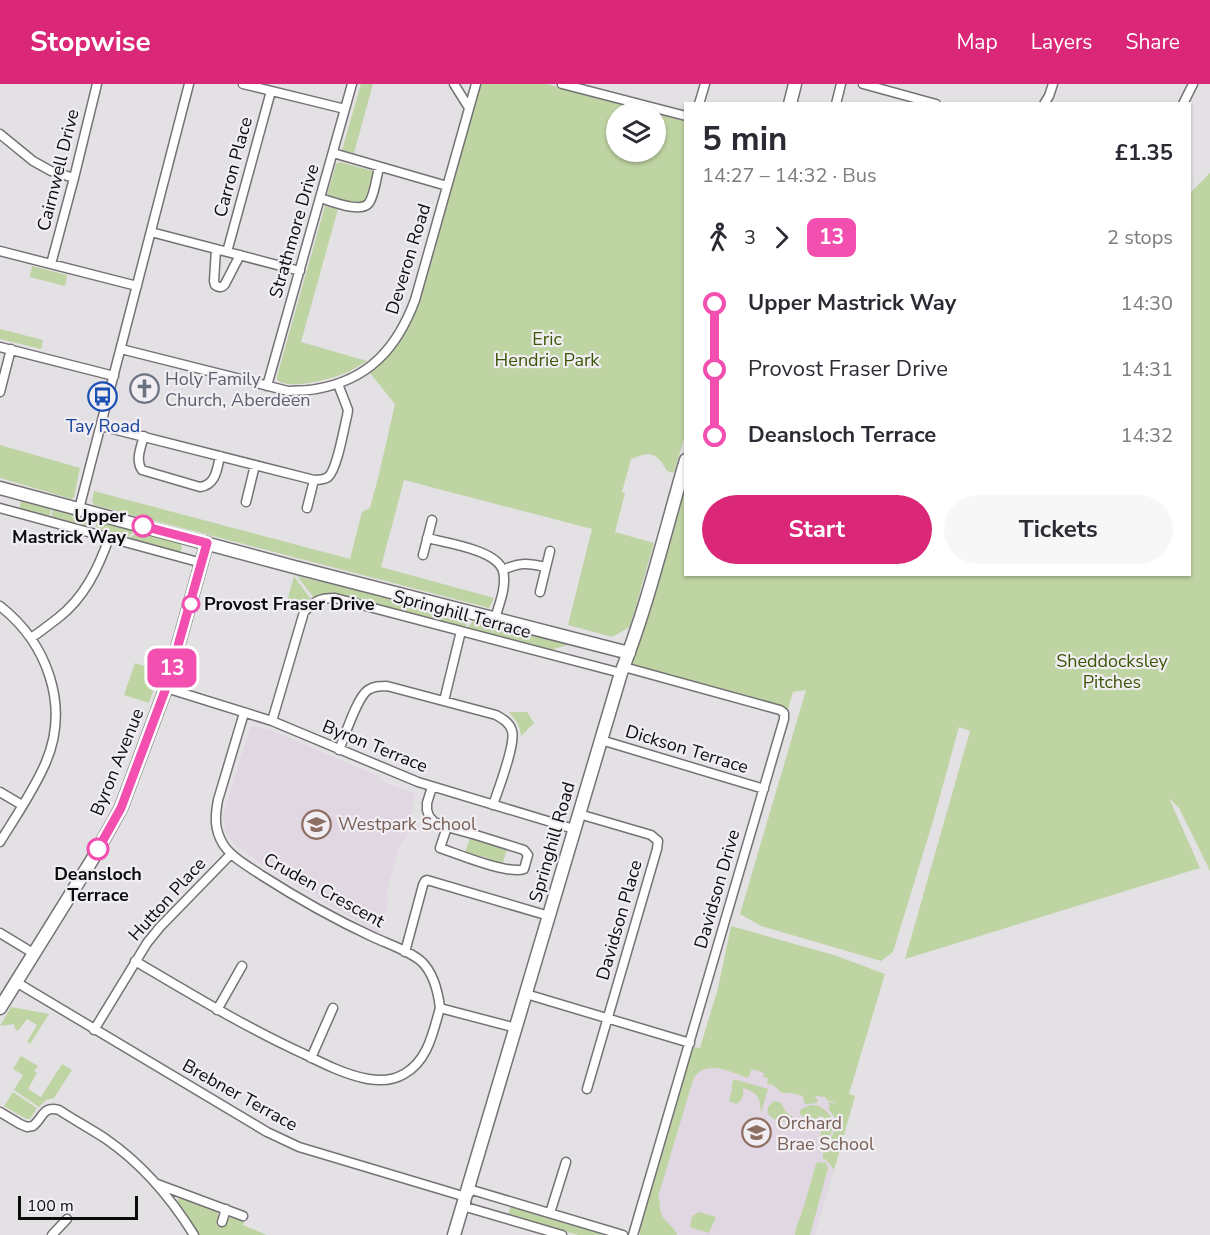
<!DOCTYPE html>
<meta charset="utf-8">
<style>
:root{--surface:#fff;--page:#f7f7f7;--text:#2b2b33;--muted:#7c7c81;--accent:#db2777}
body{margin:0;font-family:"Nunito Sans",sans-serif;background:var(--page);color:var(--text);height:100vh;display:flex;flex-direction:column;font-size:22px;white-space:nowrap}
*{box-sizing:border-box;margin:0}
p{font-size:20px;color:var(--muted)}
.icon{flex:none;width:33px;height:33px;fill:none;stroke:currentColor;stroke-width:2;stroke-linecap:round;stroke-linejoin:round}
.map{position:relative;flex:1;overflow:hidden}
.sheet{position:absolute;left:684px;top:18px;width:507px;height:474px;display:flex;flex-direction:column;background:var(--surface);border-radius:0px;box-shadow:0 2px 4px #0004}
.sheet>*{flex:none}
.badge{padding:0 12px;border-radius:9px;font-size:21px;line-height:39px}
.fabs{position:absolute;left:606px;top:18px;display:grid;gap:12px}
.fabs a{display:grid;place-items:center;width:60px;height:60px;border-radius:50%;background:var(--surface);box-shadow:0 2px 4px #0004;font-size:30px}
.scale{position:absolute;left:18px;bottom:15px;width:120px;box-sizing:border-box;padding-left:6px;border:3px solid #0d0c0d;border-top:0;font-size:16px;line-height:21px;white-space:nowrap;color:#0d0c0d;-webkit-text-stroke:4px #f1eef3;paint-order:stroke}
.map>.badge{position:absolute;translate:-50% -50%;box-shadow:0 0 0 3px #fff}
.legs{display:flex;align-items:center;gap:9px;height:66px;padding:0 18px;font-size:20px}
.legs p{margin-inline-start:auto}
.headline{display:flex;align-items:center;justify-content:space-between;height:102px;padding:0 18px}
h1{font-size:33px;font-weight:700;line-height:45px}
.primary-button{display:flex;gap:12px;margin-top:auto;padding:12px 18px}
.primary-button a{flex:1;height:69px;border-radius:36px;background:var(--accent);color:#fff;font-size:24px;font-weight:700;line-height:69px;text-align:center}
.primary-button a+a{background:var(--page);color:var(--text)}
ul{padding:0 18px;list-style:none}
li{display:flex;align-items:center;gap:21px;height:66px;font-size:22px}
li i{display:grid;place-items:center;width:9px;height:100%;margin:0 8px;background:currentColor}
li i::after{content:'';width:15px;height:15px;margin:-8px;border:4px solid;border-radius:50%;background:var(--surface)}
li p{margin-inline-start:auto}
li:first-child i{background:linear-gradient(#0000 50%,currentColor 0)}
li:last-child i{background:linear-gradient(currentColor 50%,#0000 0)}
header{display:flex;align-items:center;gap:36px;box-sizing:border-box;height:84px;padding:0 30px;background:var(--accent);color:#fff}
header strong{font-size:28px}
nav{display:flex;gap:33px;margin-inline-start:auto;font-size:21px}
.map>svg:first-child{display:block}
.built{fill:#e0d7e2}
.green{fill:#bfd4a3;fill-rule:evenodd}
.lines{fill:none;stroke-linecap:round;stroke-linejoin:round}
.street-casing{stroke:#757276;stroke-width:11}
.secondary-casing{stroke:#757276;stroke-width:15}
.street{stroke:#fff;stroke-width:8}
.secondary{stroke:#fff;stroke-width:12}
.line-1-casing{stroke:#fff;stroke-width:14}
.line-1{stroke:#f24fb0;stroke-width:9}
.stop-1-dot{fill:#fff;stroke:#f24fb0;stroke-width:3}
.labels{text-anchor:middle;stroke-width:4.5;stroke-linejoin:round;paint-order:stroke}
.street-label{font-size:18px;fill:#0d0c0d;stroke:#f1eef3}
.park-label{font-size:18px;fill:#3c5604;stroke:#f1eef3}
.worship-label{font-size:18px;fill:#5b616d;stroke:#f1eef3;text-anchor:start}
.transit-label{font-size:18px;fill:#164399;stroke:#f1eef3}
.stop-label{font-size:18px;font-weight:bold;fill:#0d0c0d;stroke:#f1eef3;text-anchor:end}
.education-label{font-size:18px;fill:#785e54;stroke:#f1eef3;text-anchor:start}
</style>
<header>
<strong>Stopwise</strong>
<nav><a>Map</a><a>Layers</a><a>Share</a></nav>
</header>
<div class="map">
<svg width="1210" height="1151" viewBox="0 0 1210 1151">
<rect width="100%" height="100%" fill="#e4e1e5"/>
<!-- built -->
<path class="built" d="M253,642L273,647L378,692L379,696L415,710L407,751L403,758L399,763L387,807L388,820L379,850L272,787L236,761L227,752L225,746L223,734L226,721L250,644Z
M693,963L855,1012L815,1151H640V1143Z"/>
<!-- green -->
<path class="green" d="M361,0H373L354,69L342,66Z
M479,0H547L685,36V351L674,389L667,387C656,368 652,367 631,375L622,408L625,409L615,448L654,459L630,543L612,553L568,541L592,445L404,396L381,483L494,514L489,524L94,421L92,416L94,407L350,475L362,428L370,424L379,390L395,320L369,288C397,264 406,251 419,217ZM616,28H656V68H616Z
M340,78L373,87L374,91C372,98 371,109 367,115C359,127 339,116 329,113L327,111L336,80Z
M1210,89V787L1179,724L1169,714L1200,784L905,875L970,647L959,643L933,737L893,868L881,877L761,842L740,830L806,606L793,608L788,625L636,584L632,581V577L685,398L686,490H1190V109Z
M325,122L338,125L301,258L367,277C361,280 356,284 350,287C336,294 290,307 277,296V292Z
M32,182L67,191L65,202L30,193Z
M0,245L43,256L41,265L0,255Z
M0,361L80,384L74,413L72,415L0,394Z
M22,414L52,422L49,434L19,426Z
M53,425L89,435L86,445L51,434Z
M93,436L130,446L134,448L125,455L99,447Z
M136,449L149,451L180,459L182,463L180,470L128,455Z
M294,492L310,514L300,524L286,521Z
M297,492L314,496L340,500L472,534L463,545L324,511L314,514Z
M475,535L570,560L549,567L466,545Z
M135,579L160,587L149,619L124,611Z
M509,628H527L534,639L521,652C520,642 516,636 509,628Z
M476,753L485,756V759L492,761L493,758L503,761L507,765L503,779L498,781L488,778V774L481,772L480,775L469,772L465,768L470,754Z
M731,842L837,872L885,890L849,1010L855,1012L834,1086L828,1078L823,1074C821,1056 840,1051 836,1037C835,1032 830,1028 828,1024L830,1022L828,1018L835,1019V1018L828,1017L825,1013L816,1012L815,1014L818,1016L817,1019L806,1020L804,1019L803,1012L791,1009H782L773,1001L767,1000L768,994L763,993L764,989L752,985L748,994C731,988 704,974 693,996L658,1113C661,1119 659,1123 661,1129C664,1138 674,1142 677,1151H640V1143L693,963L700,964L718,904Z
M11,923L49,930L30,960L27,958L37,941L27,935L18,947L15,945L14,940L0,942Z
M21,972L38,982L34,987L37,989L28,1005L41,1013L62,980L72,986L54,1014L46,1016L39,1023L14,1006L23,991L13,985Z
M734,996H737L768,1005L761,1029C760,1014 759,1009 743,1004C744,1010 743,1017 736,1020L729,1017L732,1006V998Z
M13,1008L37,1024L30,1035H26L4,1022Z
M775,1017L781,1019L786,1028L793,1033V1036C775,1042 757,1027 775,1017Z
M811,1021C819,1021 823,1024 828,1029C842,1046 824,1053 819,1069C817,1057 824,1050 819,1038L824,1037V1033L818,1032L817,1036C813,1036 802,1033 800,1030L801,1025Z
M819,1078L826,1079L828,1084L810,1151H795C796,1141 801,1132 804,1122C808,1108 812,1094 816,1080Z
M182,1112L217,1126L219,1132L217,1140L224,1142L228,1134L234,1133L245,1136L243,1141L267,1151H197L177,1118L178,1115Z
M511,1122L609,1151H578L508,1131Z
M699,1128L716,1133C714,1139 711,1143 709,1149L692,1144L690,1143L692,1132Z"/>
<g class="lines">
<defs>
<path id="street" d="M243,0L345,25
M454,0L469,24
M562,0L686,32
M863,0L936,20
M699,20L705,0
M836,20L841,0
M1044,20L1049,12L1053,0
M1183,20L1193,0
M0,50L33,77L51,87L74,94
M333,69L447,102
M320,114C331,117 359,129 368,120C374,114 377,91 379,83
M151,148L300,187
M216,165L214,197L215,201C219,204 222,204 225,200L240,171
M0,167L137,202
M227,168L271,7
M51,180L74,94L97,0
M0,263L114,292
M121,265L288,307C297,306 307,307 316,305C369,296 397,264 415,216L476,0
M267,302L352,0
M0,308L11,265
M101,342L314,396C319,396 324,396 328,393C337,386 344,344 347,332L348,326L338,300
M144,352C141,363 135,376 142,386L200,403C216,401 217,385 220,372
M246,418L255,381
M0,424L202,479
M307,424L314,396
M79,425L189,0
M427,454C447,459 497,466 503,487C507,502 499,521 495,534
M423,471L432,436
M503,486C520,478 528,479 546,483
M540,508L550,467
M0,522C47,559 70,621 46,678C34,706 16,732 0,758
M31,554C40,548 49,541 58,534C84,514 98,485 109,454
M624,583L780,626L784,629V635L633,1151
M166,604L272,637L418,698L574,745
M444,617L461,547
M244,629L218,716C215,732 214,745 223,760C231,773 248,782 261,791C297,814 334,835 373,853C388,860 410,867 422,878C434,890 438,907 440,924L516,944
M272,637L304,528C315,517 319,514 335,514L621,589
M601,656L764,705
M339,666C345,652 357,613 368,606C374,602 380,602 387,602L496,631C503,635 510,639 512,647C516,660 498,706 493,721
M432,703L427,719V726L429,732L434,738L447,743L476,751L524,766L528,771L524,785C508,791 458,770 440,764L447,743
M0,708L22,721
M579,730L651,751L658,757L657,765L587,1005
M0,849L33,869
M405,868L423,801L425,797L427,796L549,832
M135,877C191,910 245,943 304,970C324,980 346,991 368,995C380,997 394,996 404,990C428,977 433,948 440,924
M16,898L267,1048L299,1063L466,1113
M526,910L690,959
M217,926L242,882
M94,946L147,859L160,843L231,770
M311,974L333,924
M0,1028L20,1040L27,1043L33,1042C43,1034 43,1021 59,1026C74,1036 91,1045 106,1055C142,1080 171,1114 194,1151
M157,1100L243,1132
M550,1129L566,1078
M222,1138L226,1125
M52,1151L67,1135
M562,1151L466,1123V1113L472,1106L623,1151"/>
<path id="secondary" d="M790,20L795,0
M0,404L298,484L629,569
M0,924L92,776L121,724L166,604L207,459
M454,1151L621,589C648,521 665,447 686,376"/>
</defs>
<!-- street casing -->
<use href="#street" class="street-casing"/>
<!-- secondary casing -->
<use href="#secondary" class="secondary-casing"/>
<!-- street -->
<use href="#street" class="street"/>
<!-- secondary -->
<use href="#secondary" class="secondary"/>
</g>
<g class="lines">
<defs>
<path id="line-1" d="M98,765L121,724L166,604L207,459L143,442"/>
</defs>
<!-- line-1 casing -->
<use href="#line-1" class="line-1-casing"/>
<!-- line-1 -->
<use href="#line-1" class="line-1"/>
</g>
<!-- icons -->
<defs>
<symbol id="church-ring" viewBox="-11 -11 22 22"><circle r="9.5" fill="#f1eef3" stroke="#6b7280" stroke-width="1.5"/><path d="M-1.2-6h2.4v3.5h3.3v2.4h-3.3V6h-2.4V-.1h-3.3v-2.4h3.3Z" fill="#6b7280"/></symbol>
<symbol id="bus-ring" viewBox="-11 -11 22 22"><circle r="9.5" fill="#f1eef3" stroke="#1a4fb4" stroke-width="1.5"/><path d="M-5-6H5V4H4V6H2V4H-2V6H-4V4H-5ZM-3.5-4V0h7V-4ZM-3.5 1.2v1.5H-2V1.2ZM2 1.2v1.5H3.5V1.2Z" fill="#1a4fb4"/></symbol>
<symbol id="school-ring" viewBox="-11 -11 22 22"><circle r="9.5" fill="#f1eef3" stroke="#8d6e63" stroke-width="1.5"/><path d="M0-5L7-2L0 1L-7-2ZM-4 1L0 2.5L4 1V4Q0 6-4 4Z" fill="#8d6e63"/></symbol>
</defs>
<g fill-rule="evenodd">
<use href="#church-ring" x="128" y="288" width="33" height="33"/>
<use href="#bus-ring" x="86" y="296" width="33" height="33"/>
<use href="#school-ring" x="300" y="724" width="33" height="33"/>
<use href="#school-ring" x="740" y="1032" width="33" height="33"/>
</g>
<!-- markers -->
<g class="stop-1-dot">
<circle cx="143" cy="442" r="10"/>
<circle cx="191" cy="520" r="8"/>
<circle cx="98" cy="765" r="10"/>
</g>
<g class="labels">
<!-- street labels -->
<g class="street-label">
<text transform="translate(233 83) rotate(-75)" y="6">Carron Place</text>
<text transform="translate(58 86) rotate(-76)" y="6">Cairnwell Drive</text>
<text transform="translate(294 147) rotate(-74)" y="6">Strathmore Drive</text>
<text transform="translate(408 175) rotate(-73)" y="6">Deveron Road</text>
<text transform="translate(462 530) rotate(15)" y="6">Springhill Terrace</text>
<text transform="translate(375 662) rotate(22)" y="6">Byron Terrace</text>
<text transform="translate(687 665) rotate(17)" y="6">Dickson Terrace</text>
<text transform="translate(117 678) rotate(-68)" y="6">Byron Avenue</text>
<text transform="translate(552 758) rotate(-74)" y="6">Springhill Road</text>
<text transform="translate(717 805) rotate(-74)" y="6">Davidson Drive</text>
<text transform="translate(324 806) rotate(29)" y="6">Cruden Crescent</text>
<text transform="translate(167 815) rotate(-48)" y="6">Hutton Place</text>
<text transform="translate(619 836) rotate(-74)" y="6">Davidson Place</text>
<text transform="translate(240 1011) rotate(29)" y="6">Brebner Terrace</text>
</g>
<!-- park labels -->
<g class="park-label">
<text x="547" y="261">Eric<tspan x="547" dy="21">Hendrie Park</tspan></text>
<text x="1112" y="583">Sheddocksley<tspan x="1112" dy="21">Pitches</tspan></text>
</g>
<!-- worship labels -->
<g class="worship-label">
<text x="165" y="301">Holy Family<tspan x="165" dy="21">Church, Aberdeen</tspan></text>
</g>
<!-- transit labels -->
<g class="transit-label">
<text x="103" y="348">Tay Road</text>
</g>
<!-- stop labels -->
<g class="stop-label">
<text x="126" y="438">Upper<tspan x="126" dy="21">Mastrick Way</tspan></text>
<text x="204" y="526" text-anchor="start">Provost Fraser Drive</text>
<text x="98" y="796" text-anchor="middle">Deansloch<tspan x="98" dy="21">Terrace</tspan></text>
</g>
<!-- education labels -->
<g class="education-label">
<text x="338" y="746">Westpark School</text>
<text x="777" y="1045">Orchard<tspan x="777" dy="21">Brae School</tspan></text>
</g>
</g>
</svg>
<div class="fabs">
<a><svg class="icon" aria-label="layers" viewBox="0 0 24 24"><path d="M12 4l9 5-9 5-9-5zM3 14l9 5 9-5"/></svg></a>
</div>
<div class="scale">100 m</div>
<b class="badge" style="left:172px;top:584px;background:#f24fb0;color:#fff">13</b>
<section class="sheet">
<div class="headline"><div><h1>5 min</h1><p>14:27 – 14:32 · Bus</p></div><b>£1.35</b></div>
<div class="legs"><svg class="icon" aria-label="walk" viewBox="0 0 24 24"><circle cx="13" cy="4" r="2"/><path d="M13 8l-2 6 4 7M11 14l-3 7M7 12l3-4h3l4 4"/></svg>3<svg class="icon" aria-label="forward" viewBox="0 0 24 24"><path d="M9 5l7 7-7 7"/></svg><b class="badge" style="background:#f24fb0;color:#fff">13</b><p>2 stops</p></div>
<ul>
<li><i style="color:#f24fb0"></i><b>Upper Mastrick Way</b><p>14:30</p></li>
<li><i style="color:#f24fb0"></i><span>Provost Fraser Drive</span><p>14:31</p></li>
<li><i style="color:#f24fb0"></i><b>Deansloch Terrace</b><p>14:32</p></li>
</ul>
<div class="primary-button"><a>Start</a><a>Tickets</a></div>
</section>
</div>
